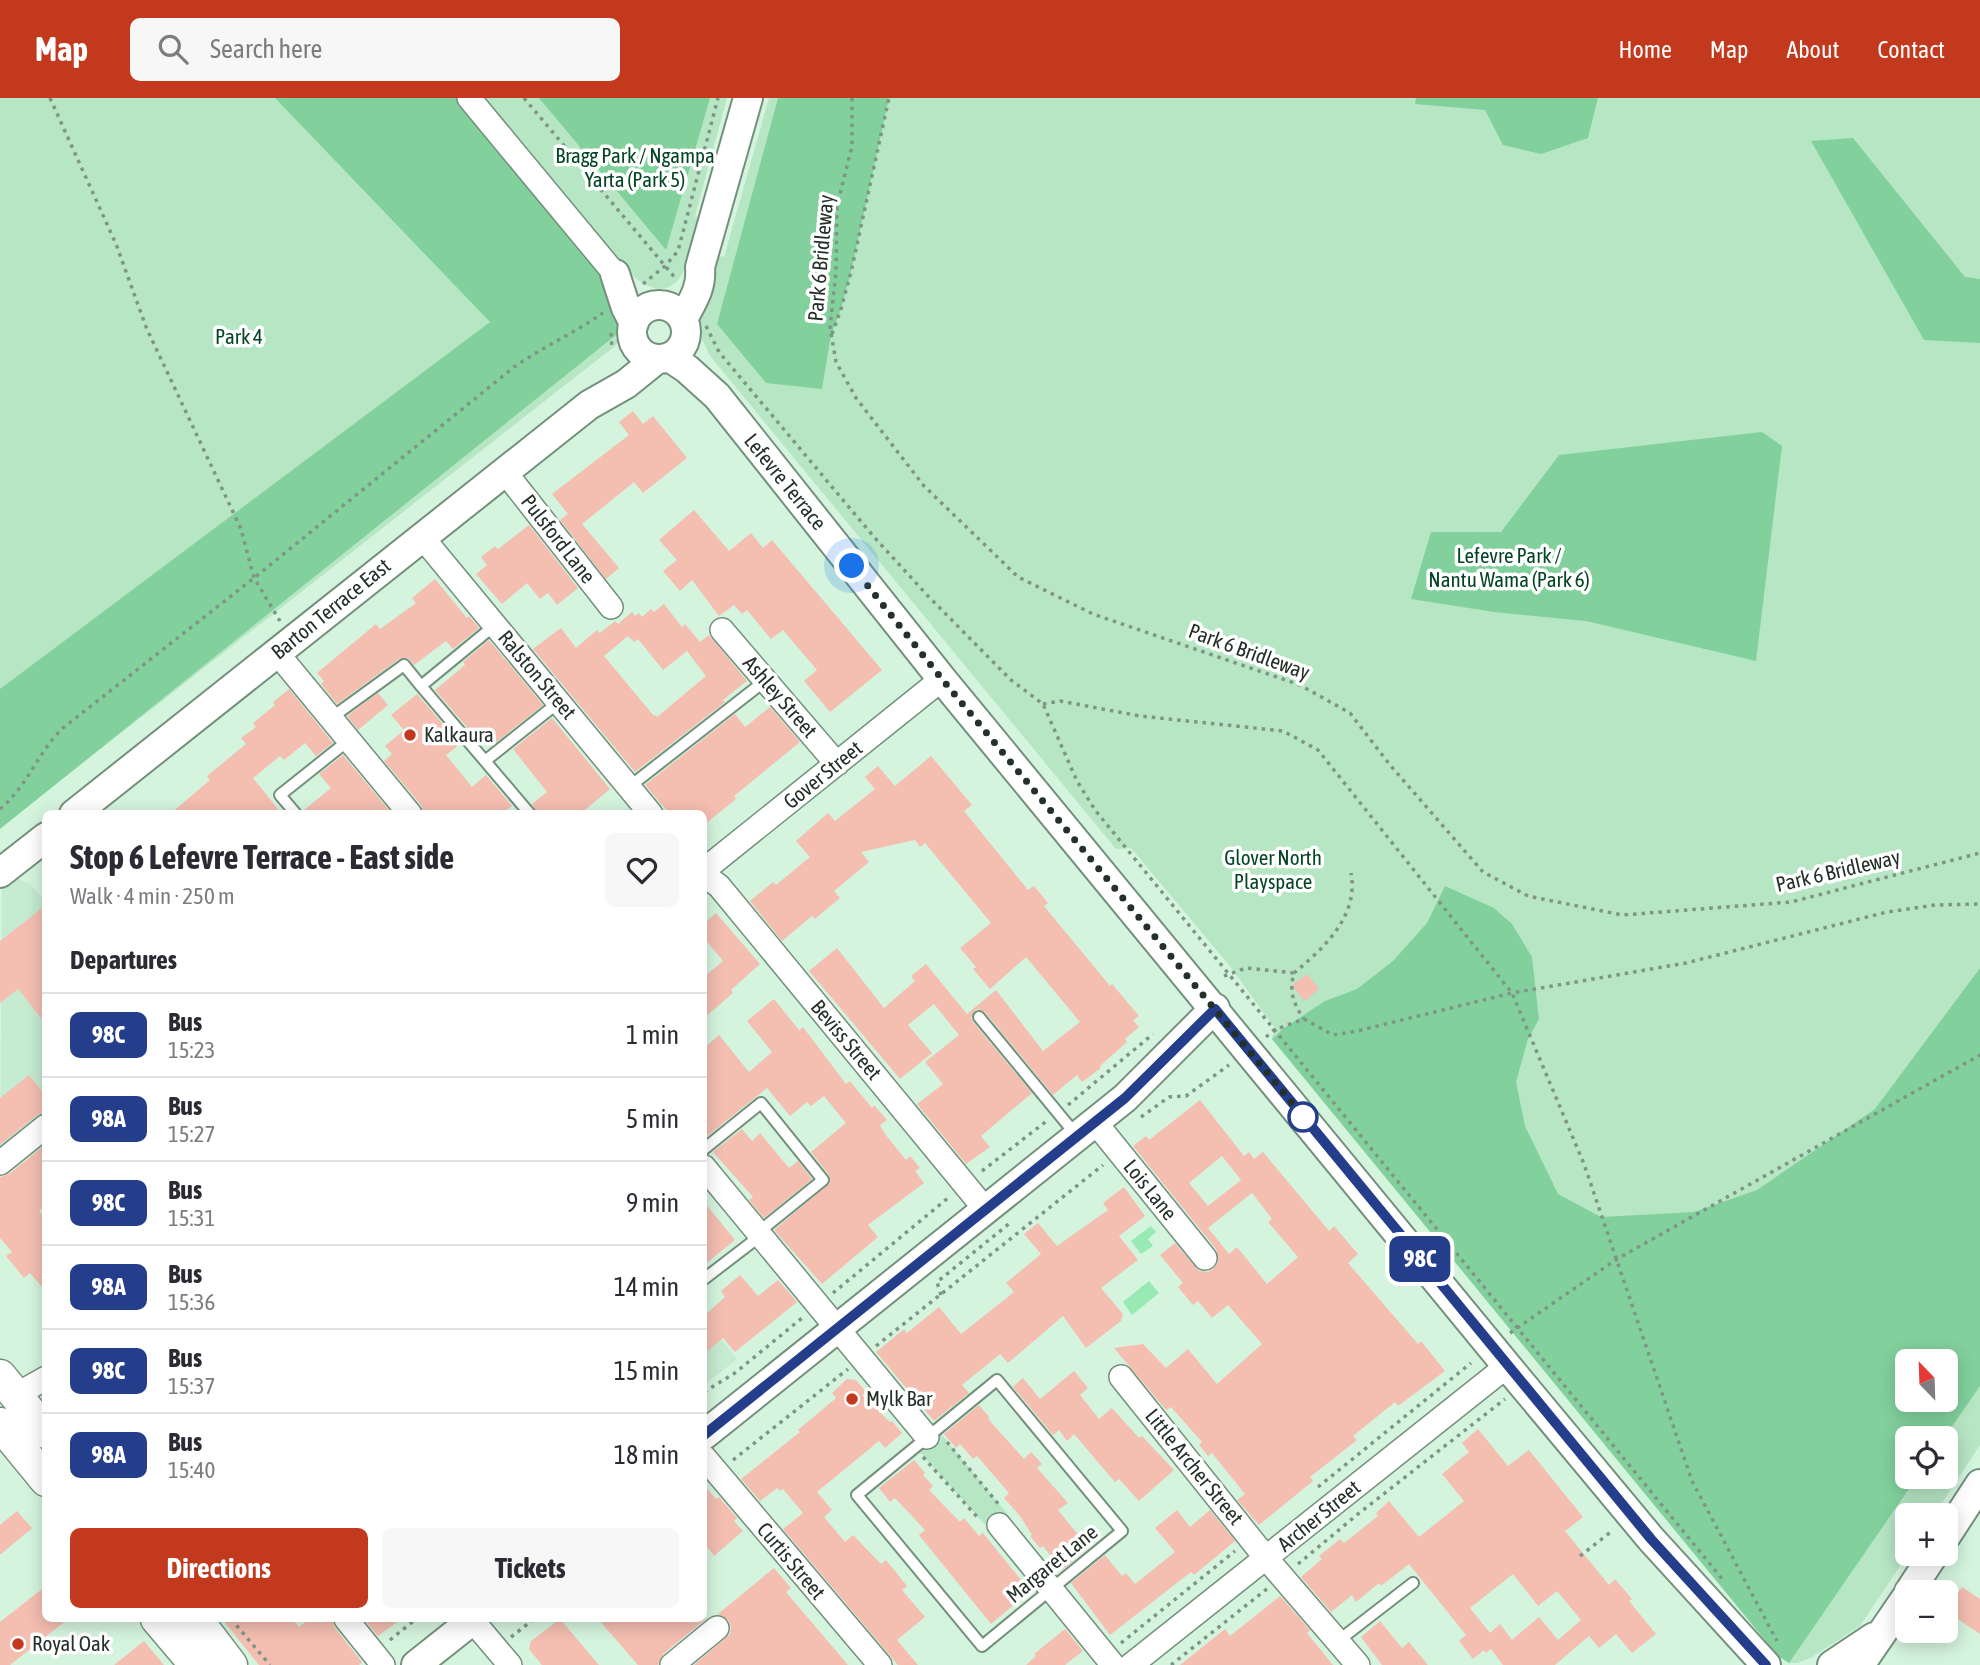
<!DOCTYPE html>
<meta charset="utf-8">
<style>
:root{--surface:#fff;--page:#f7f7f7;--text:#2b2b33;--muted:#7c7c81;--line:#e1e1e2;--accent:#c3391d}
body{margin:0;font-family:"Asap Condensed",sans-serif;background:var(--page);color:var(--text);height:100vh;display:flex;flex-direction:column;font-size:26px;white-space:nowrap}
*{box-sizing:border-box;margin:0}
p{font-size:23px;color:var(--muted)}
.icon{flex:none;width:38px;height:38px;fill:none;stroke:currentColor;stroke-width:2;stroke-linecap:round;stroke-linejoin:round}
.map{position:relative;flex:1;overflow:hidden}
.sheet{position:absolute;left:42px;top:712px;width:665px;height:812px;display:flex;flex-direction:column;background:var(--surface);border-radius:10px;box-shadow:0 4px 18px #0003}
.sheet>*{flex:none}
.badge{padding:0 14px;border-radius:10px;font-size:24px;line-height:46px}
.needle{width:46px;rotate:337deg}
.fabs{position:absolute;left:1895px;top:1251px;display:grid;gap:14px}
.fabs a{display:grid;place-items:center;width:63px;height:63px;border-radius:10px;background:var(--surface);box-shadow:0 4px 18px #0003;font-size:35px}
.you{position:absolute;width:35px;height:35px;margin:-18px;border:5px solid #fff;border-radius:50%;background:#1a73e8;box-shadow:0 0 0 10px #1a73e833}
.map>.badge{position:absolute;translate:-50% -50%;box-shadow:0 0 0 4px #fff}
h2{padding:0 28px;font-size:26px;line-height:63px}
.round{display:grid;place-items:center;flex:none;width:74px;height:74px;border-radius:10px;background:var(--page)}
.summary{display:flex;align-items:center;justify-content:space-between;height:119px;padding:0 28px}
h1{font-size:33px;font-weight:700;line-height:52px}
.primary-button{display:flex;gap:14px;margin-top:auto;padding:14px 28px}
.primary-button a{flex:1;height:80px;border-radius:10px;background:var(--accent);color:#fff;font-size:28px;font-weight:700;line-height:80px;text-align:center}
.primary-button a+a{background:var(--page);color:var(--text)}
ul{padding:0;list-style:none}
li{display:flex;align-items:center;gap:21px;height:84px;padding:0 28px;border-top:2px solid var(--line)}
li div{flex:1}
li b{display:block;font-size:26px}
li em{font-style:normal}
li .badge{min-width:77px;font-weight:700;text-align:center}
header{display:flex;align-items:center;gap:42px;box-sizing:border-box;height:98px;padding:0 35px;background:var(--accent);color:#fff}
header strong{font-size:33px}
nav{display:flex;gap:38px;margin-inline-start:auto;font-size:24px}
.search{width:490px;height:63px;background:var(--page);display:flex;align-items:center;gap:18px;box-sizing:border-box;padding:0 24px;border-radius:10px;color:var(--muted);font-size:26px}
.map>svg:first-child{display:block}
.built{fill:#c5ebd0}
.green{fill:#b7e6c5;fill-rule:evenodd}
.forest{fill:#82d19d;fill-rule:evenodd}
.water{fill:#98e9b4}
.building{fill:#f4beb1;fill-rule:evenodd}
.lines{fill:none;stroke-linecap:round;stroke-linejoin:round}
.service-casing{stroke:#74907c;stroke-width:14}
.minor-casing{stroke:#74907c;stroke-width:26}
.tertiary-casing{stroke:#74907c;stroke-width:32}
.secondary-casing{stroke:#74907c;stroke-width:35}
.path{stroke:#7f9586;stroke-width:3.5;stroke-dasharray:3.5 5;stroke-linecap:butt}
.service{stroke:#fff;stroke-width:10}
.minor{stroke:#fff;stroke-width:23}
.tertiary{stroke:#fff;stroke-width:28}
.secondary{stroke:#fff;stroke-width:32}
.line-casing{stroke:#fff;stroke-width:16}
.line{stroke:#243e8c;stroke-width:10}
.walk{stroke:#243028;stroke-width:7;stroke-dasharray:0 12.6}
.poi-dot{fill:#c3391d;stroke:#fff;stroke-width:2.5}
.stop-dot{fill:#fff;stroke:#243e8c;stroke-width:3.5}
.labels{text-anchor:middle;stroke-width:7;stroke-linejoin:round;paint-order:stroke}
.park-label{font-size:21px;fill:#044524;stroke:#fff}
.street-label{font-size:21px;fill:#243028;stroke:#fff}
.poi-label{font-size:21px;fill:#243028;stroke:#fff;text-anchor:start}
</style>
<header>
<strong>Map</strong>
<div class="search"><svg class="icon" aria-label="search" viewBox="0 0 24 24"><circle cx="10" cy="10" r="6"/><path d="M15 15l6 6"/></svg>Search here</div>
<nav><a>Home</a><a>Map</a><a>About</a><a>Contact</a></nav>
</header>
<div class="map">
<svg width="1980" height="1567" viewBox="0 0 1980 1567">
<rect width="100%" height="100%" fill="#d5f4de"/>
<!-- built -->
<path class="built" d="M2,774L30,786L45,803L46,1028L0,1065Z
M704,1220L737,1261L704,1287Z"/>
<!-- green -->
<path class="green" d="M0,0H466L622,211L620,244L0,730Z
M484,0H727L695,118L702,121C691,154 682,217 634,179Z
M769,0H1980V1347L1934,1417L1908,1418V1456L1860,1528L1812,1559L1798,1565H1789L1778,1558L1272,941L1274,929L1229,867L1131,750L1116,751L710,258L691,218L715,157L724,159ZM1908,1264H1946V1302H1908ZM1908,1340H1946V1379H1908Z
M937,1331L1009,1418L990,1432L915,1349Z"/>
<!-- forest -->
<path class="forest" d="M275,0H466L612,178L622,224L621,233L0,731V591L490,224Z
M539,0H710L666,152Z
M778,0H889L851,174L841,211L831,237L822,291L766,285L717,226Z
M1416,0H1598L1588,40L1541,56L1503,47L1485,12L1415,6Z
M1853,40L1965,179L1980,181V245L1924,242L1811,43Z
M1762,334L1782,348L1756,563L1586,523L1494,514L1411,501L1431,434H1501L1559,357Z
M1445,788L1494,810L1512,826L1532,859L1539,921L1528,941L1516,984L1525,1028L1558,1096L1601,1119L1694,1114L1757,1092L1875,1011L1980,870V1288L1944,1340H1908V1379H1917L1789,1565L1778,1558L1272,941L1284,930L1325,903L1357,891L1393,863L1427,825ZM1908,1264H1946V1302H1908Z"/>
<!-- water -->
<path class="water" d="M1151,1128L1156,1134L1148,1141L1153,1148L1141,1156L1131,1143Z
M1149,1183L1159,1195L1132,1217L1123,1204Z"/>
<!-- building -->
<path class="building" d="M633,313L643,326L653,318L687,360L643,395L634,384L582,426L619,470L606,481L560,422L568,416L552,396L629,337L619,324Z
M694,412L729,453L751,435L763,450L772,442L882,572L830,614L804,583L817,572L783,532L771,541L747,512L742,516L734,507L719,518L692,482L680,493L663,473L677,462L659,442Z
M529,427L578,490L557,507L548,495L540,501L527,485L502,506L476,476L487,467L481,459L495,448L498,451Z
M435,481L467,520L469,518L479,530L453,551L446,543L414,567L408,560L399,561L337,606L321,586L324,583L317,575L376,526L380,531L416,505L412,500Z
M664,506L682,529L685,526L700,544L709,537L747,583L723,602L725,604L635,674L533,551L561,530L576,550L597,532L600,535L615,523L618,526L632,514L635,518L639,515L642,519L651,511L654,514ZM628,538L634,544L638,541L663,572L687,553L706,578L657,619L656,617L654,618L604,558Z
M489,542L543,607L494,646L480,629L472,635L435,592L465,567L463,564Z
M289,591L333,645L316,658L305,645L284,662L280,658L253,680L282,716H170L210,682L207,678L246,646L241,640L256,629L253,625L275,607L273,604Z
M378,595L388,607L358,632L347,618Z
M417,596L460,646L446,657L472,689L486,677L512,708L502,716H424L421,707L384,663L392,656L385,648L404,632L391,617Z
M770,609L800,644L734,698L736,701L704,727V716H670L645,687L735,616L745,629Z
M552,620L610,691L580,716H538L532,706L547,694L513,651Z
M343,657L392,716H304L303,713L331,690L319,676Z
M931,658L972,707L964,713L1028,792L1034,788L1048,805L1044,808L1110,888L1112,886L1139,918L1133,922L1139,929L1125,941L1127,944L1100,968L1101,970L1082,984L1077,977L1053,997L985,914L978,911L974,913L971,920L973,924L1032,995L981,1038L990,1049L966,1066L917,1006L943,986L925,964L959,937L934,906L908,927L932,955L900,981L809,873L837,850L884,910L915,883L911,878L926,866L967,916L996,892L1043,953L1080,924L1026,859L990,891L973,871L976,869L960,850L991,825L925,745L920,749L915,742L861,754L869,764L834,793L840,800L815,821L812,818L782,843L750,803L773,784L776,787L810,759L796,743L828,715L835,723L875,691L865,679L878,668L895,688Z
M46,807V926L18,891L0,905V843Z
M716,815L760,866L731,892L733,895L704,920V879L723,863L704,840V825Z
M1307,876L1319,891L1304,903L1292,887Z
M774,901L799,932L803,929L846,986L850,983L872,1010L874,1007L887,1022L880,1027L885,1036L906,1062L910,1058L920,1070L915,1073L924,1085L868,1127L878,1139L822,1186L774,1132L830,1085L829,1077L811,1054L846,1025L824,998L811,1008L807,1004L790,1018L767,990L706,1039L704,1035V950L719,937L749,974L772,954L747,923Z
M29,977L46,998V1014L37,1017L0,1047V1000Z
M1200,1002L1244,1058L1249,1054L1254,1061L1263,1054L1329,1133L1334,1128L1358,1156L1348,1165L1418,1246L1421,1243L1445,1273L1398,1308L1395,1304L1353,1338L1357,1342L1310,1379L1313,1383L1259,1427L1237,1402L1245,1396L1212,1355L1208,1358L1199,1347L1202,1344L1171,1309L1166,1312L1114,1250L1143,1246L1166,1270L1188,1251L1217,1286L1262,1246L1228,1207L1212,1220L1198,1203L1193,1207L1178,1189L1183,1185L1160,1157L1175,1145L1199,1173L1208,1174L1214,1170L1218,1164L1216,1151L1133,1048L1146,1038L1149,1042ZM1222,1058L1241,1082L1208,1108L1189,1085ZM1252,1095L1272,1121L1268,1124L1298,1159L1267,1186L1237,1149L1229,1156L1208,1130Z
M742,1031L752,1043L760,1035L789,1070L798,1063L812,1081L764,1120L749,1102L753,1099L713,1054Z
M46,1046V1108L39,1113L46,1121V1194L30,1175L24,1180L6,1158L12,1154L0,1140V1079L9,1076Z
M1124,1089L1145,1118L1119,1138L1138,1162L1101,1190L1123,1216L1121,1223L1086,1250L1063,1218L1008,1265L1000,1256L962,1287L969,1295L934,1323L876,1254L904,1231L907,1235L939,1209L961,1236L1014,1194L1006,1185L1041,1156L1024,1136L1038,1125L1057,1148L1108,1112L1103,1105Z
M704,1104L735,1142L704,1167Z
M740,1177L758,1198L778,1182L797,1204L735,1254L723,1240L704,1256V1218L725,1199L721,1193Z
M1074,1273L1088,1290L1080,1297L1099,1321L1112,1310L1139,1340L1142,1338L1174,1372L1139,1403L1119,1381L1115,1384L1074,1336L1067,1343L1059,1332L1053,1337L1013,1289L1023,1280L1040,1301Z
M847,1281L856,1282L866,1294L862,1297L890,1324L892,1323L902,1335L885,1350L879,1343L817,1394L832,1412L824,1419L845,1444L853,1437L881,1466L886,1462L907,1488L902,1492L925,1519L897,1542L918,1567H898L783,1431L803,1415L783,1391L780,1393L777,1390L760,1403L741,1381L800,1334L798,1332L836,1300L832,1295Z
M979,1307L990,1320L988,1321L1024,1361L1031,1354L1042,1366L1037,1370L1068,1405L1058,1412L1089,1450L1062,1472L1043,1448L1040,1450L1030,1438L1032,1437L1020,1418L1004,1400L1009,1395L977,1358L973,1361L960,1346L956,1350L944,1336Z
M1478,1331L1508,1368L1529,1352L1583,1419L1565,1433L1609,1487L1615,1481L1632,1501L1629,1503L1656,1536L1632,1555L1616,1536L1599,1550L1589,1538L1555,1567H1503L1491,1551L1486,1555L1484,1552L1473,1561L1459,1543L1466,1537L1409,1466L1381,1488L1379,1485L1356,1504L1352,1497L1331,1514L1301,1479L1322,1461L1319,1458L1340,1441L1344,1445L1378,1418L1376,1415L1389,1403L1419,1439L1464,1403L1442,1376L1469,1354L1462,1345ZM1513,1476L1538,1508L1557,1493L1581,1522L1558,1542L1539,1519L1512,1542L1500,1526L1490,1535L1470,1510Z
M914,1362L925,1375L923,1377L933,1388L929,1392L960,1424L964,1420L979,1438L983,1435L1030,1493L991,1526L919,1437L925,1432L895,1400L890,1404L879,1390Z
M704,1387L716,1401L719,1399L737,1420L734,1423L743,1433L714,1458L704,1444Z
M1177,1412L1190,1429L1210,1412L1235,1443L1194,1477L1191,1474L1110,1537L1071,1485L1105,1457L1122,1478L1126,1475L1135,1486L1175,1454L1155,1430Z
M17,1413L32,1430L0,1457V1427Z
M774,1470L791,1490L786,1494L848,1567H694L730,1536L731,1528L728,1522L718,1516Z
M46,1488V1521H68L10,1567H0V1524Z
M1962,1489L1980,1501V1536L1946,1513Z
M1280,1498L1310,1532L1307,1535L1333,1567H1180L1225,1531L1230,1538Z
M222,1521H292L299,1529L309,1521H332L335,1530L362,1564L359,1567H259Z
M364,1521H401L378,1538Z
M560,1521L599,1567H542L529,1551L531,1543Z
M598,1521H706L663,1556L658,1567H638Z
M1380,1523L1402,1550L1409,1544L1428,1567H1382L1361,1539Z
M1065,1531L1083,1553L1065,1567H1026L1036,1558L1034,1556Z
M144,1543L164,1567H114Z"/>
<g class="lines">
<defs>
<path id="service" d="M495,527L421,588L485,663L559,604
M331,620L404,567L421,588
M485,663L530,716
M629,689L766,582
M296,716L280,697L349,642
M979,919L1077,1038
M704,1051L761,1005L823,1082L766,1128L760,1138L704,1181
M997,1282L1122,1433L982,1548L857,1397Z
M1338,1543L1413,1485"/>
<path id="minor" d="M469,0L615,176
M505,374L611,509
M422,439L651,716
M722,532L837,666
M277,555L410,716
M704,772L942,581
M704,777L719,788L985,1111
M1095,1024L1205,1160
M0,1065L46,1028
M704,1069L927,1339
M1121,1279L1266,1460L1358,1567
M16,1297L46,1280
M704,1359L880,1567
M999,1427L1113,1567
M346,1521L383,1567
M472,1522L510,1567
M672,1567L717,1530
M1131,1567L1507,1268"/>
<path id="tertiary" d="M615,176L626,210L634,225
M632 234a27 27 0 1 1 54 0a27 27 0 1 1-54 0Z
M683,221C693,202 702,190 700,169L748,0
M669,259L687,271L717,298L942,581L1507,1268L1651,1441L1766,1567
M74,716L589,307L626,286L657,261
M0,775L46,739
M704,1337L1125,1000L1215,910
M1946,1438L1980,1386
M1909,1494L1934,1456
M416,1567L474,1521
M1832,1567L1874,1539
M1860,1567L1908,1497"/>
<path id="secondary" d="M0,1278L46,1334
M0,1326L46,1382
M157,1521L196,1567
M196,1521L231,1567"/>
</defs>
<!-- service casing -->
<use href="#service" class="service-casing"/>
<!-- minor casing -->
<use href="#minor" class="minor-casing"/>
<!-- tertiary casing -->
<use href="#tertiary" class="tertiary-casing"/>
<!-- secondary casing -->
<use href="#secondary" class="secondary-casing"/>
<!-- path -->
<path class="path" d="M50,0L116,146L146,229L241,431L254,480L280,523
M524,0L676,181
M852,0V48L837,108L836,174L830,229L836,264L856,300L924,388L1018,479L1093,516L1300,587L1350,615L1390,667L1483,774L1528,798L1622,817L1791,804L1980,755
M643,186L665,168L678,153L718,0
M706,228L719,254L874,439L928,498L1011,582L1043,606L1077,683L1095,712L1723,1482
M611,235L612,251
M832,236L841,211L851,174L889,0
M1043,606L1060,603L1140,618L1283,633L1318,652L1512,895L1584,1066L1692,1383L1777,1543
M0,711C27,689 38,654 63,630L254,480L514,269C543,249 574,235 603,215
M1294,875C1324,850 1359,818 1351,775
M1224,878L1246,870L1294,875C1289,892 1293,906 1304,921
M1266,939L1274,932L1304,921L1333,937L1357,933L1512,895L1686,865L1887,814L1935,807L1980,806
M1068,1007L1153,936
M1141,1019L1169,999L1186,998L1229,967
M982,1073L1048,1022
M833,1195L948,1100
M941,1197L937,1184L1010,1125
M1510,1235L1617,1161L1980,957
M876,1248L1103,1067
M704,1294L735,1275L802,1220
M947,1344L1000,1408
M923,1359L979,1421
M733,1362L848,1271
M1318,1389L1471,1265
M1580,1458L1612,1433
M1298,1466L1358,1416L1505,1301
M231,1521L270,1567
M511,1539L534,1521
M390,1542L416,1521
M1121,1545L1235,1453
M1171,1567L1268,1490"/>
<!-- service -->
<use href="#service" class="service"/>
<!-- minor -->
<use href="#minor" class="minor"/>
<!-- tertiary -->
<use href="#tertiary" class="tertiary"/>
<!-- secondary -->
<use href="#secondary" class="secondary"/>
</g>
<g class="lines">
<defs>
<path id="line" d="M704,1337L1125,1000L1215,911L1651,1441L1766,1567"/>
</defs>
<!-- line casing -->
<use href="#line" class="line-casing"/>
<!-- line -->
<use href="#line" class="line"/>
<!-- walk -->
<path class="walk" d="M852,468L942,581L1307,1023L1303,1019"/>
</g>
<!-- markers -->
<g class="poi-dot">
<circle cx="410" cy="637" r="7"/>
<circle cx="852" cy="1301" r="7"/>
<circle cx="18" cy="1546" r="7"/>
</g>
<circle class="stop-dot" cx="1303" cy="1019" r="14"/>
<g class="labels">
<!-- park labels -->
<g class="park-label">
<text x="635" y="65">Bragg Park / Ngampa<tspan x="635" dy="24">Yarta (Park 5)</tspan></text>
<text x="239" y="246">Park 4</text>
<text x="1509" y="465">Lefevre Park /<tspan x="1509" dy="24">Nantu Wama (Park 6)</tspan></text>
<text x="1273" y="767">Glover North<tspan x="1273" dy="24">Playspace</tspan></text>
</g>
<!-- street labels -->
<g class="street-label">
<text transform="translate(821 160) rotate(-85)" y="7">Park 6 Bridleway</text>
<text transform="translate(785 384) rotate(51)" y="7">Lefevre Terrace</text>
<text transform="translate(558 441) rotate(52)" y="7">Pulsford Lane</text>
<text transform="translate(331 511) rotate(-39)" y="7">Barton Terrace East</text>
<text transform="translate(1249 554) rotate(20)" y="7">Park 6 Bridleway</text>
<text transform="translate(537 577) rotate(50)" y="7">Ralston Street</text>
<text transform="translate(780 599) rotate(49)" y="7">Ashley Street</text>
<text transform="translate(823 677) rotate(-39)" y="7">Gover Street</text>
<text transform="translate(1838 773) rotate(-13)" y="7">Park 6 Bridleway</text>
<text transform="translate(846 942) rotate(50)" y="7">Beviss Street</text>
<text transform="translate(1150 1092) rotate(51)" y="7">Lois Lane</text>
<text transform="translate(1194 1369) rotate(51)" y="7">Little Archer Street</text>
<text transform="translate(1319 1418) rotate(-39)" y="7">Archer Street</text>
<text transform="translate(791 1463) rotate(50)" y="7">Curtis Street</text>
<text transform="translate(1052 1466) rotate(-39)" y="7">Margaret Lane</text>
</g>
<!-- poi labels -->
<g class="poi-label">
<text x="424" y="644">Kalkaura</text>
<text x="866" y="1308">Mylk Bar</text>
<text x="32" y="1553">Royal Oak</text>
</g>
</g>
</svg>
<div class="fabs">
<a><svg class="needle" viewBox="-14 -14 28 28"><path d="M0-13l5 13h-10z" fill="#e53935"/><path d="M0 13l5-13h-10z" fill="#7c7c81"/></svg></a>
<a><svg class="icon" aria-label="locate" viewBox="0 0 24 24"><circle cx="12" cy="12" r="6"/><path d="M12 2v4M12 18v4M2 12h4M18 12h4"/></svg></a>
<a>+</a>
<a>−</a>
</div>
<div class="you" style="left:852px;top:468px"></div>
<b class="badge" style="left:1420px;top:1161px;background:#243e8c;color:#fff">98C</b>
<section class="sheet">
<div class="summary"><div><h1>Stop 6 Lefevre Terrace - East side</h1><p>Walk · 4 min · 250 m</p></div><a class="round"><svg class="icon" aria-label="heart" viewBox="0 0 24 24"><path d="M12 20l-8-8c-3-5 5-10 8-4 3-6 11-1 8 4z"/></svg></a></div>
<h2>Departures</h2>
<ul>
<li><span class="badge" style="background:#243e8c;color:#fff">98C</span><div><b>Bus</b><p>15:23</p></div><em>1 min</em></li>
<li><span class="badge" style="background:#243e8c;color:#fff">98A</span><div><b>Bus</b><p>15:27</p></div><em>5 min</em></li>
<li><span class="badge" style="background:#243e8c;color:#fff">98C</span><div><b>Bus</b><p>15:31</p></div><em>9 min</em></li>
<li><span class="badge" style="background:#243e8c;color:#fff">98A</span><div><b>Bus</b><p>15:36</p></div><em>14 min</em></li>
<li><span class="badge" style="background:#243e8c;color:#fff">98C</span><div><b>Bus</b><p>15:37</p></div><em>15 min</em></li>
<li><span class="badge" style="background:#243e8c;color:#fff">98A</span><div><b>Bus</b><p>15:40</p></div><em>18 min</em></li>
</ul>
<div class="primary-button"><a>Directions</a><a>Tickets</a></div>
</section>
</div>
